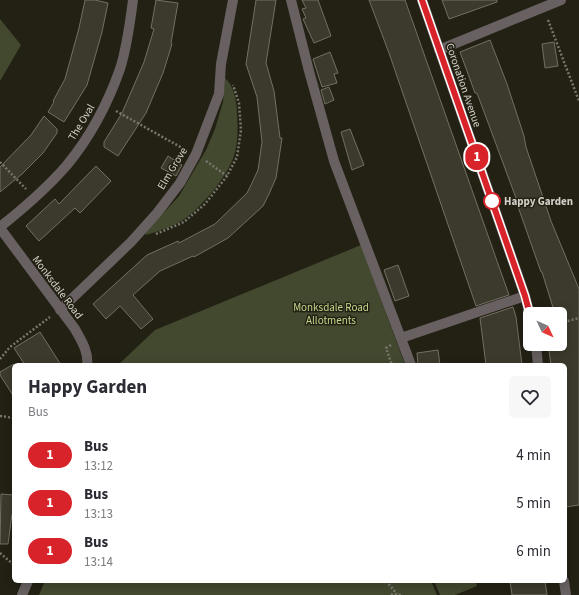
<!DOCTYPE html>
<style>
:root{--surface:#fff;--page:#f7f7f7;--text:#2b2b33;--muted:#7c7c81}
body{margin:0;font-family:"Source Sans 3",sans-serif;background:var(--page);color:var(--text);height:100vh;display:flex;flex-direction:column;font-size:15px;white-space:nowrap}
*{box-sizing:border-box;margin:0}
p{font-size:13px;color:var(--muted)}
.icon{flex:none;width:22px;height:22px;fill:none;stroke:currentColor;stroke-width:2;stroke-linecap:round;stroke-linejoin:round}
.map{position:relative;flex:1;overflow:hidden}
.details{position:absolute;left:12px;top:363px;width:555px;height:220px;display:flex;flex-direction:column;background:var(--surface);border-radius:6px;box-shadow:0 2px 10px #0003}
.details>*{flex:none}
.badge{padding:0 8px;border-radius:13px;font-size:14px;line-height:26px}
.needle{width:26px;rotate:134deg}
.fabs{position:absolute;left:523px;top:307px;display:grid;gap:8px}
.fabs a{display:grid;place-items:center;width:44px;height:44px;border-radius:6px;background:var(--surface);box-shadow:0 2px 10px #0003;font-size:20px}
.map>.badge{position:absolute;translate:-50% -50%;box-shadow:0 0 0 2px #fff}
.round{display:grid;place-items:center;flex:none;width:42px;height:42px;border-radius:6px;background:var(--page)}
.summary{display:flex;align-items:center;justify-content:space-between;height:68px;padding:0 16px}
h1{font-size:19px;font-weight:700;line-height:30px}
ul{padding:0;list-style:none}
li{display:flex;align-items:center;gap:12px;height:48px;padding:0 16px}
li div{flex:1}
li b{display:block;font-size:15px}
li em{font-style:normal}
li .badge{min-width:44px;font-weight:700;text-align:center}
.map>svg:first-child{display:block}
.green{fill:#42492f}
.building{fill:#3c3a2c;stroke:#737062}
.lines{fill:none;stroke-linecap:round;stroke-linejoin:round}
.path{stroke:#79776d;stroke-width:2.5;stroke-dasharray:2 2;stroke-linecap:butt}
.minor{stroke:#686061;stroke-width:10}
.line-casing{stroke:#fff;stroke-width:9}
.line{stroke:#d8232a;stroke-width:6}
.stop-dot{fill:#fff;stroke:#d8232a;stroke-width:2}
.labels{text-anchor:middle;stroke-width:3;stroke-linejoin:round;paint-order:stroke}
.street-label{font-size:11px;fill:#d3d1c9;stroke:#232114}
.stop-label{font-size:11px;font-weight:bold;fill:#d3d1c9;stroke:#232114;text-anchor:start}
.park-label{font-size:11px;fill:#c4d88c;stroke:#232114}
</style>
<div class="map">
<svg width="579" height="595" viewBox="0 0 579 595">
<rect width="100%" height="100%" fill="#232114"/>
<!-- green -->
<path class="green" d="M0,19L21,45L0,81Z
M225,78C234,86 237,102 237,114C238,128 238,143 234,156C227,177 201,208 183,220C172,227 159,231 146,235L145,233L179,196L206,150L215,129L223,102Z
M361,245L405,365H118L155,330Z
M45,581H431L437,595H39Z
M434,581H476L477,586L455,595H440Z"/>
<!-- building -->
<path class="building" d="M85,0H95L108,3L102,32L87,85L64,122L48,112L54,102L53,101L65,79L79,28Z
M156,0L178,3L171,43L172,44L163,73L146,113L118,156L104,147V142L122,113L144,62L154,29L151,28Z
M256,0H276L266,63L274,91L280,138H282L276,178L269,194L263,206L228,238L194,257L193,256L160,271L133,295L153,319L141,329L120,306L106,319L93,304L147,255L178,241L179,243L215,224L247,193L251,185L258,170L262,142L257,97L246,64Z
M302,0H318L331,36L314,43L303,19L306,18L302,9L306,8Z
M369,0H405L509,295L476,306L389,53Z
M442,0H497V2L449,19Z
M490,40L507,84L524,136L526,147L551,221L579,289V505L566,507L565,492V365H551L548,344H560V314H555L542,272H541L515,198H516L477,93H475L460,52Z
M554,42L558,66L545,68L542,44Z
M330,52L338,73L334,74L337,83L322,87L313,59Z
M329,87L334,100L325,104L321,90Z
M44,116L57,129V133L43,153L22,174L0,192V167L31,135Z
M350,129L364,165L352,170L341,132Z
M168,156L182,165L176,176L161,168Z
M96,166L111,181L80,213L75,208L39,241L26,226L55,199L59,204Z
M398,265L409,296L395,301L384,270Z
M513,307L516,317L522,365H486L480,318Z
M40,332L61,365H25L14,348Z
M438,350L440,365H418L417,353Z
M14,364V397L0,375V372Z
M1,494L14,495V514H12L8,544H0Z
M510,581H545L547,595H512Z"/>
<g class="lines">
<!-- path -->
<path class="path" d="M548,20L579,101
M116,111L184,149
M206,161L227,176
M0,162L26,189
M156,234L184,222L205,204L227,176L237,157L241,130L239,103L233,85
M560,323L579,318
M391,345L386,348L392,365
M0,359L10,347L50,317
M0,416L14,418
M0,553L14,565
M386,581L397,594
M391,595L393,594L401,595"/>
<!-- minor -->
<path class="minor" d="M291,0L309,71L334,161L411,365
M422,0L525,296L530,315
M439,50L561,0
M0,227C24,208 47,188 67,165C90,137 108,103 120,69C127,47 130,23 133,0
M0,228L75,329C81,340 89,352 87,365
M60,310L131,242L157,213L180,183L196,154L219,94L221,64L233,0
M401,338L525,296
M536,344L538,365
M564,581L566,595
M22,595L28,581"/>
</g>
<g class="lines">
<defs>
<path id="line" d="M422,0L525,296L530,315"/>
</defs>
<!-- line casing -->
<use href="#line" class="line-casing"/>
<!-- line -->
<use href="#line" class="line"/>
</g>
<!-- markers -->
<circle class="stop-dot" cx="492" cy="201" r="8"/>
<g class="labels">
<!-- street labels -->
<g class="street-label">
<text transform="translate(464 85) rotate(71)" y="4">Coronation Avenue</text>
<text transform="translate(81 122) rotate(-59)" y="4">The Oval</text>
<text transform="translate(172 168) rotate(-59)" y="4">Elm Grove</text>
<text transform="translate(58 287) rotate(53)" y="4">Monksdale Road</text>
</g>
<!-- stop labels -->
<g class="stop-label">
<text x="504" y="205">Happy Garden</text>
</g>
<!-- park labels -->
<g class="park-label">
<text x="331" y="311">Monksdale Road<tspan x="331" dy="13">Allotments</tspan></text>
</g>
</g>
</svg>
<div class="fabs">
<a><svg class="needle" viewBox="-14 -14 28 28"><path d="M0-13l5 13h-10z" fill="#e53935"/><path d="M0 13l5-13h-10z" fill="#7c7c81"/></svg></a>
</div>
<b class="badge" style="left:477px;top:157px;background:#d8232a;color:#fff">1</b>
<section class="details">
<div class="summary"><div><h1>Happy Garden</h1><p>Bus</p></div><a class="round"><svg class="icon" aria-label="heart" viewBox="0 0 24 24"><path d="M12 20l-8-8c-3-5 5-10 8-4 3-6 11-1 8 4z"/></svg></a></div>
<ul>
<li><span class="badge" style="background:#d8232a;color:#fff">1</span><div><b>Bus</b><p>13:12</p></div><em>4 min</em></li>
<li><span class="badge" style="background:#d8232a;color:#fff">1</span><div><b>Bus</b><p>13:13</p></div><em>5 min</em></li>
<li><span class="badge" style="background:#d8232a;color:#fff">1</span><div><b>Bus</b><p>13:14</p></div><em>6 min</em></li>
</ul>
</section>
</div>
